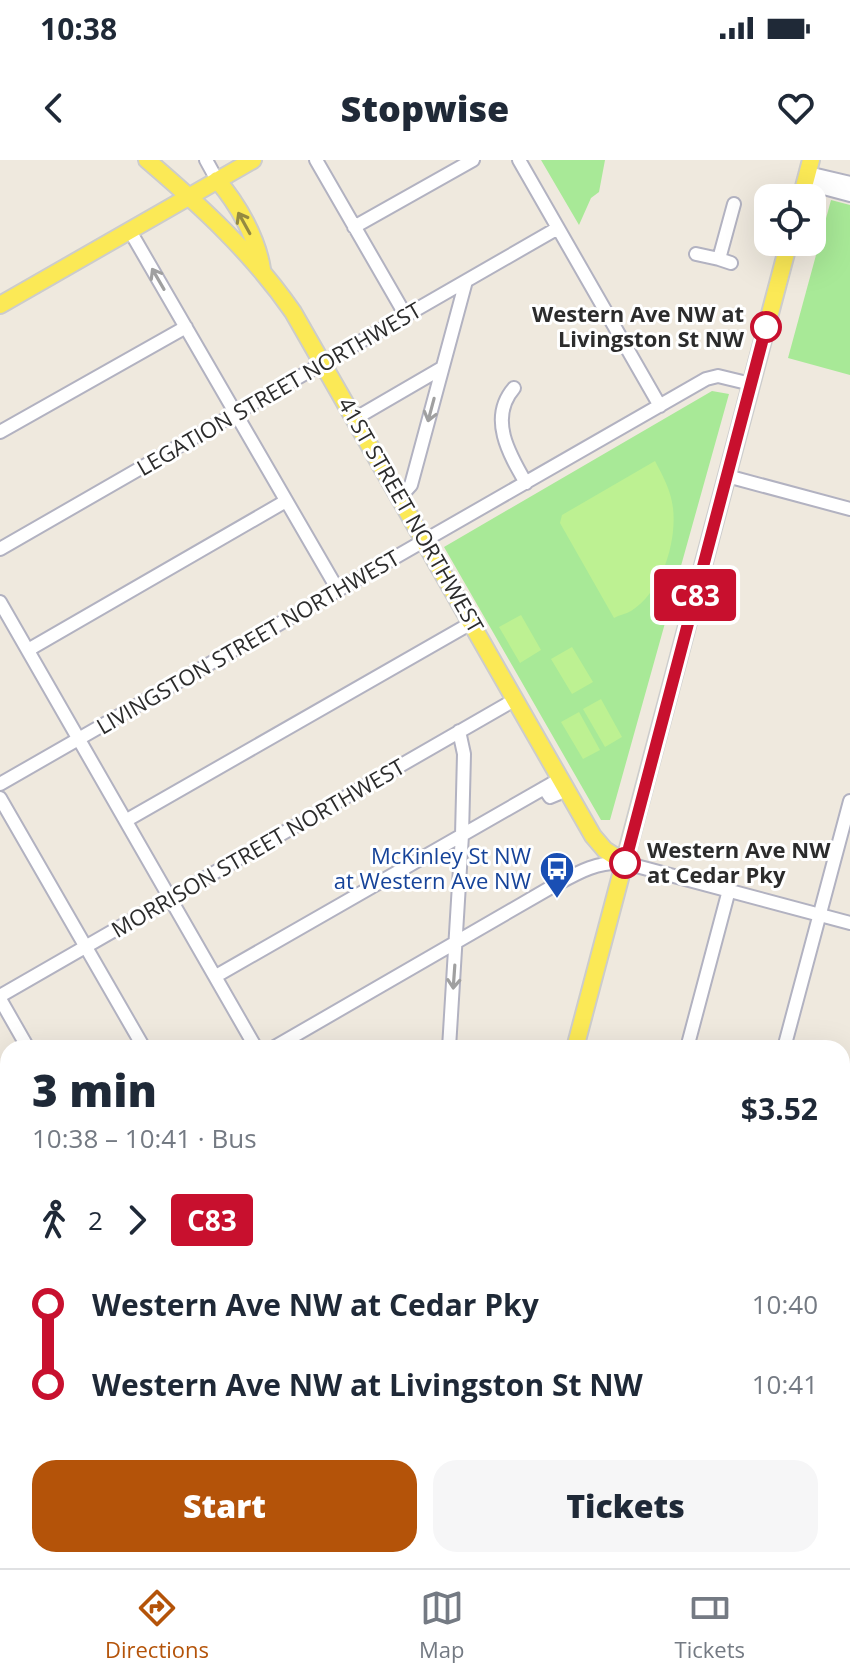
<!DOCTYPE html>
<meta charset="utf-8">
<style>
:root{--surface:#fff;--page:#f6f6f7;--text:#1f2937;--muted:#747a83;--line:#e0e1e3;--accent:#b45309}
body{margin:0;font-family:"Open Sans",sans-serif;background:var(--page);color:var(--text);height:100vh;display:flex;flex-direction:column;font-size:30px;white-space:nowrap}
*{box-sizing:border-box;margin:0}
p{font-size:26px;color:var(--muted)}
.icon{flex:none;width:44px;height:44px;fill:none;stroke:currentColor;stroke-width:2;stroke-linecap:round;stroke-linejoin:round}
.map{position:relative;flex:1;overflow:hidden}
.panel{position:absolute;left:0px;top:880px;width:850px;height:528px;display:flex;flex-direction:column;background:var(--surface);border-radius:24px 24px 0 0;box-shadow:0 8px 32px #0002}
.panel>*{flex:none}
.badge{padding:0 16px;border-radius:6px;font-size:28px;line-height:52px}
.fabs{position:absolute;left:754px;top:24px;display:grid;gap:16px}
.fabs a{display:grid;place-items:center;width:72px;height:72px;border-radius:16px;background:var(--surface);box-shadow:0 8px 32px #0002;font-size:40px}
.map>.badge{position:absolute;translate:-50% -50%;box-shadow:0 0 0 4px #fff}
.legs{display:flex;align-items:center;gap:12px;height:88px;padding:0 32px;font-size:26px}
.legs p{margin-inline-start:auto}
.headline{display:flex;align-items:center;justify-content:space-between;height:136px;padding:0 32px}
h1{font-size:44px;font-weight:800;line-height:60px}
.cta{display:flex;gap:16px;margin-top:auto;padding:16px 32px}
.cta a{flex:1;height:92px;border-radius:24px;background:var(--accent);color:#fff;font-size:32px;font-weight:800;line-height:92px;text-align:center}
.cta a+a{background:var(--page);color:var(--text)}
ul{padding:0 32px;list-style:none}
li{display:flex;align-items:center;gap:28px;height:80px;font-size:30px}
li i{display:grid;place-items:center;width:12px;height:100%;margin:0 10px;background:currentColor}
li i::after{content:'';width:20px;height:20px;margin:-10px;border:6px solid;border-radius:50%;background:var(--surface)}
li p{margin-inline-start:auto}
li:first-child i{background:linear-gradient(#0000 50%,currentColor 0)}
li:last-child i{background:linear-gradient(currentColor 50%,#0000 0)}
.status{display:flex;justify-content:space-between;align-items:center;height:56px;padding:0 40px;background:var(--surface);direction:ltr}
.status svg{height:22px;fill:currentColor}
header{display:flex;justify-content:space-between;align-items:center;height:104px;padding:0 32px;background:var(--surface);font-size:36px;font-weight:800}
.dock{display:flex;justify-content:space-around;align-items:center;height:112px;border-top:2px solid var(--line);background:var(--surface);font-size:22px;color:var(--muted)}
.dock a{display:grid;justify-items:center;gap:4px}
.dock .active{color:var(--accent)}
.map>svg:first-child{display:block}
.green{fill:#a8e997}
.pitch{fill:#bdf192}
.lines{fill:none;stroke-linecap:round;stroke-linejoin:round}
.minor-casing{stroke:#b2b2c1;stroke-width:16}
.major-casing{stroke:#ccc;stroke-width:20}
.minor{stroke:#fff;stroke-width:12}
.major{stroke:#fbe956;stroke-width:16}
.oneway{stroke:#948a41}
.oneway2{stroke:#a0a0a0}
.line-1-casing{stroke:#fff;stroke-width:18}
.line-1{stroke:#c8102e;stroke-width:12}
.stop-1-dot{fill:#fff;stroke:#c8102e;stroke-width:4}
.labels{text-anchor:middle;stroke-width:6;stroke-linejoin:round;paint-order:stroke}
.stop-label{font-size:22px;font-weight:bold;fill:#2c2c2c;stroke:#fff;text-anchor:end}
.street-label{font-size:22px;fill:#2c2c2c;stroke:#fff}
.transit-label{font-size:22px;fill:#164399;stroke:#fff;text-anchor:end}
</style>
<div class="status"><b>10:38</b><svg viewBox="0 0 49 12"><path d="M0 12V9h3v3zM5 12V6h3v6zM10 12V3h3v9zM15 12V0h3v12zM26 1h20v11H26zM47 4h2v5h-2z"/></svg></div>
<header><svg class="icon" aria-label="back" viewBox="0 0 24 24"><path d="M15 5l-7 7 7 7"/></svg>Stopwise<svg class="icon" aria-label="heart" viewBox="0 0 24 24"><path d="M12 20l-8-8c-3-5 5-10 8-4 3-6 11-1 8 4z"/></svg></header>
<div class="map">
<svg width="850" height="1408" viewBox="0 0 850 1408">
<rect width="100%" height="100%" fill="#efe9de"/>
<!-- green -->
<path class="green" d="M541,0H605L599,32L591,38L579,65Z
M831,40L850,45V215L788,198Z
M712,231L729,234L610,660H601L444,387Z
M389,1400H513L515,1408H387Z"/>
<!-- pitch -->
<path class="pitch" d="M655,301C663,316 671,331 673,348C677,382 662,432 631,451C626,454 619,455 614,458L560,363L562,355Z
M521,455L541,490L520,503L499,467Z
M572,487L593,522L572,534L551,499Z
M601,539L622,577L605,587L583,549Z
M579,552L600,590L583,599L561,562Z"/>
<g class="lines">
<defs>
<path id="minor" d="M206,0L217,20
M316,0L406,156
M519,0L660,246
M808,13L850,23
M805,23L850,35
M354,67L473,0
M130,71L338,430
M696,94L719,99
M731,103L719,99L734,44
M514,228C488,258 509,294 526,323
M356,258L442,208
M0,272L186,167
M727,316L850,349
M400,337L411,325L466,121
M0,389L558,68
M0,442L256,888
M28,490L286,341
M0,624L706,219L718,216L751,224
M544,628L550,637L567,630
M0,638L144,888
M127,660L473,462
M216,816L560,619
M0,836L516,539
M0,839L28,888
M273,888L548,729C574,715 594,701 625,703L850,763
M449,888L462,675L464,594L459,571
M687,888L729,730
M784,888L850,641
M0,927L8,922
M0,941L8,940
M0,975L8,988
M842,980L850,975
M0,1049L8,1045
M842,1189L850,1185
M0,1260L8,1255
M0,1366L8,1362
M244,1400L250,1408
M106,1408L120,1400
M258,1408L271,1400
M834,1408L850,1399"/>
<path id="major" d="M147,0C202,47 252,93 293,152L593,676L605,690L625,703
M217,20C238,44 257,78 262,109
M801,38L811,0
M0,145L253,0
M575,888L789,82
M0,1095L8,1101
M364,1400L367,1408
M528,1400L530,1408"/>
</defs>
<!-- minor casing -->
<use href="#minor" class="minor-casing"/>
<!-- major casing -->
<use href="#major" class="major-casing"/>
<!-- minor -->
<use href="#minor" class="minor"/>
<!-- major -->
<use href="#major" class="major"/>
</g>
<!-- one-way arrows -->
<defs><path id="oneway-shaft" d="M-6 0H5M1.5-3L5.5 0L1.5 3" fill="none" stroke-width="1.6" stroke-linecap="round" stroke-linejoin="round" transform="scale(2)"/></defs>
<use class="oneway" href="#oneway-shaft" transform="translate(244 63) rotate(-119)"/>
<g class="oneway2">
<use href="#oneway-shaft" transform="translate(158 119) rotate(-120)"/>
<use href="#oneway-shaft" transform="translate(431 250) rotate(105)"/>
<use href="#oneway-shaft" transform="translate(454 817) rotate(94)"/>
</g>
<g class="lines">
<defs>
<path id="line-1" d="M625,703L766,167"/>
</defs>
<!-- line-1 casing -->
<use href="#line-1" class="line-1-casing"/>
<!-- line-1 -->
<use href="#line-1" class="line-1"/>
</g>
<!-- icons -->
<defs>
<symbol id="bus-pin" viewBox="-11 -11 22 30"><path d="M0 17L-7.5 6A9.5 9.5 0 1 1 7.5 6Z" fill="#1a4fb4" stroke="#fff"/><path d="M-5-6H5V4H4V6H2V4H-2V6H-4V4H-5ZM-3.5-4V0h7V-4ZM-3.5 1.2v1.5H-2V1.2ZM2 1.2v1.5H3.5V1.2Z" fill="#fff"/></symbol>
</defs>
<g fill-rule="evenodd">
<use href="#bus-pin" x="537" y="689" width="40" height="54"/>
</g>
<!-- markers -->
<g class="stop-1-dot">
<circle cx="766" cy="167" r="14"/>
<circle cx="625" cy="703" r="14"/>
</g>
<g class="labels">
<!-- stop labels -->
<g class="stop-label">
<text x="744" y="162">Western Ave NW at<tspan x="744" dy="25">Livingston St NW</tspan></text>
<text x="647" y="698" text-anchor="start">Western Ave NW<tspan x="647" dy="25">at Cedar Pky</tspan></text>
</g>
<!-- street labels -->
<g class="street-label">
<text transform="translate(279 229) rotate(-30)" y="8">LEGATION STREET NORTHWEST</text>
<text transform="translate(411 355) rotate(60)" y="8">41ST STREET NORTHWEST</text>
<text transform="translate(248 482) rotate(-30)" y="8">LIVINGSTON STREET NORTHWEST</text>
<text transform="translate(258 688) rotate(-30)" y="8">MORRISON STREET NORTHWEST</text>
</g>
<!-- transit labels -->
<g class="transit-label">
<text x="531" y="704">McKinley St NW<tspan x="531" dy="25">at Western Ave NW</tspan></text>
</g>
</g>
</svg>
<div class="fabs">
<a><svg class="icon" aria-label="locate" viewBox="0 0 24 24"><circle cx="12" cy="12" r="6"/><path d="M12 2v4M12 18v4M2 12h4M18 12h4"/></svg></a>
</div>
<b class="badge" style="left:695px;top:435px;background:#c8102e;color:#fff">C83</b>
<section class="panel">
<div class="headline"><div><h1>3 min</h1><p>10:38 – 10:41 · Bus</p></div><b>$3.52</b></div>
<div class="legs"><svg class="icon" aria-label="walk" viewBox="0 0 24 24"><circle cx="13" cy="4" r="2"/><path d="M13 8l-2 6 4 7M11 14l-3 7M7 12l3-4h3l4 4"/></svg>2<svg class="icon" aria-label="forward" viewBox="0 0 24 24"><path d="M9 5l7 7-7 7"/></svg><b class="badge" style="background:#c8102e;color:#fff">C83</b></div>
<ul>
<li><i style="color:#c8102e"></i><b>Western Ave NW at Cedar Pky</b><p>10:40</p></li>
<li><i style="color:#c8102e"></i><b>Western Ave NW at Livingston St NW</b><p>10:41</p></li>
</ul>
<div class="cta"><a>Start</a><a>Tickets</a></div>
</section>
</div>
<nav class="dock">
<a class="active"><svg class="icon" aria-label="directions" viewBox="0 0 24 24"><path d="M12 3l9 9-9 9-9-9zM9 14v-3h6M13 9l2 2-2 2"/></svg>Directions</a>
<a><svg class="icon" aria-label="map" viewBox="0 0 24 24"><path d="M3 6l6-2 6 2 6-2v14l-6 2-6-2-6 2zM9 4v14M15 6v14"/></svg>Map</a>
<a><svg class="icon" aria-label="tickets" viewBox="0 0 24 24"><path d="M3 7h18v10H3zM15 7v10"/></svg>Tickets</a>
</nav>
